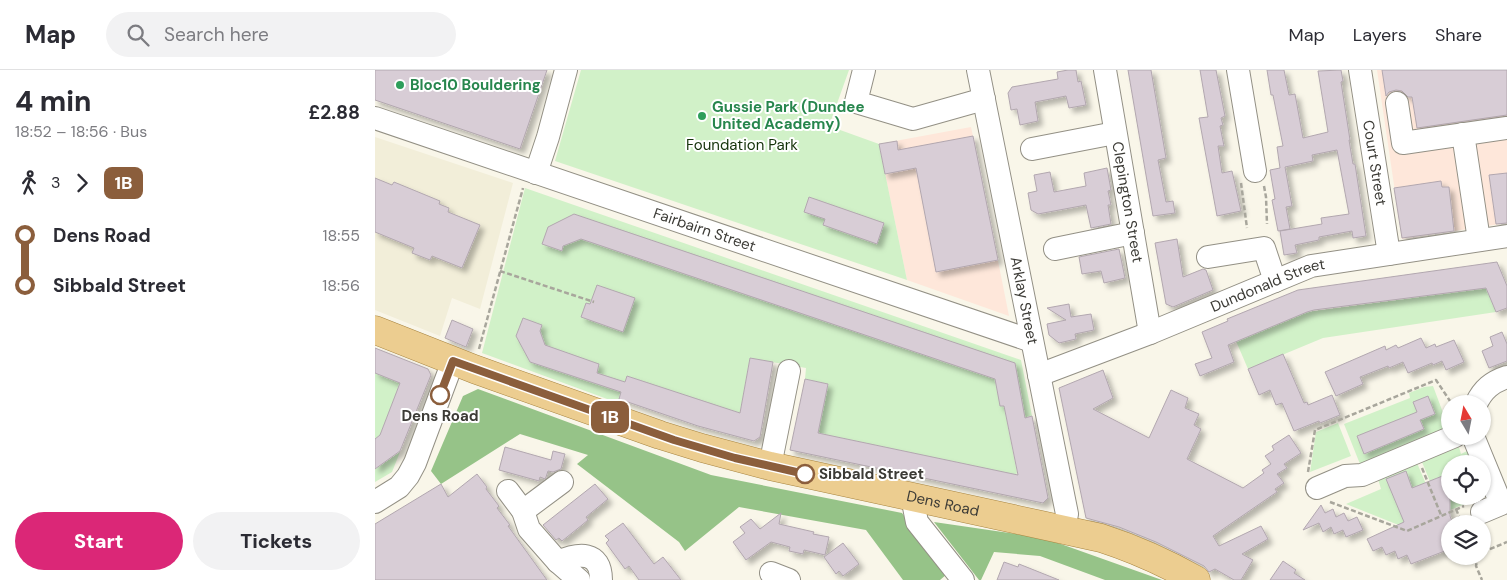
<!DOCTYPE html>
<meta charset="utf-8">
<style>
:root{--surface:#fff;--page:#f2f2f3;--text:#2b2b33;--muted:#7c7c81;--line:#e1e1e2;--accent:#db2777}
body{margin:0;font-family:"DM Sans",sans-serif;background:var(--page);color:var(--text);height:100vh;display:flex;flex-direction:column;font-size:19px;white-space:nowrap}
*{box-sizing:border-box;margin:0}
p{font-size:16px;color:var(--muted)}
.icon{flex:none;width:28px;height:28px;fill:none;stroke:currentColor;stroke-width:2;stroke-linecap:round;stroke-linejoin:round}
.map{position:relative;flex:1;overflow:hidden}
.side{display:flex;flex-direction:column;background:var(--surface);width:375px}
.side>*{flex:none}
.badge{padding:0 10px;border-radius:8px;font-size:18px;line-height:32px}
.needle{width:32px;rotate:350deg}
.controls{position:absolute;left:1066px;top:325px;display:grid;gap:10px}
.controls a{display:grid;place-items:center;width:50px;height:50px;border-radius:50%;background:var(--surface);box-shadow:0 1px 4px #0004;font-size:25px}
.map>.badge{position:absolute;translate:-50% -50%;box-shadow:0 0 0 2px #fff}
.legs{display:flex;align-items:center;gap:8px;height:55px;padding:0 15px;font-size:16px}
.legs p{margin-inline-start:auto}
.summary{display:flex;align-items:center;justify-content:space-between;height:85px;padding:0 15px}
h1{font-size:28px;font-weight:800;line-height:38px}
.action{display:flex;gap:10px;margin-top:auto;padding:10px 15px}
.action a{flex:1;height:58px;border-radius:30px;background:var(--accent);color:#fff;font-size:20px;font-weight:800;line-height:58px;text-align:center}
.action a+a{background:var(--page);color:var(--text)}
ul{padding:0 15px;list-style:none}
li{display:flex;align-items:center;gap:18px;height:50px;font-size:19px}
li i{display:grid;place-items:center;width:8px;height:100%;margin:0 6px;background:currentColor}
li i::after{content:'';width:12px;height:12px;margin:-6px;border:4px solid;border-radius:50%;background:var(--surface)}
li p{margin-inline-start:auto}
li:first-child i{background:linear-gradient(#0000 50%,currentColor 0)}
li:last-child i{background:linear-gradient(currentColor 50%,#0000 0)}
header{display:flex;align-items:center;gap:30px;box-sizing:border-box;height:70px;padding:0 25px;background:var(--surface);border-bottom:1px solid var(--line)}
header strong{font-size:24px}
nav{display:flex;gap:28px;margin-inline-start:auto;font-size:18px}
.search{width:350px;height:45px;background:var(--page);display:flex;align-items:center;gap:12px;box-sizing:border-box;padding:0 18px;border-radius:28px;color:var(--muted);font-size:19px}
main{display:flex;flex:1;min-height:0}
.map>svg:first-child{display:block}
.built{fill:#f2eed9}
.industrial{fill:#fee7da}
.green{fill:#d1f1c8}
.forest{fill:#96c388}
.building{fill:#d8cdd6;stroke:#b2a7af;filter:url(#shadow)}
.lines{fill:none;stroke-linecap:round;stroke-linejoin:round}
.minor-casing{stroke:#939085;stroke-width:24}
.major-casing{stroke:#a78440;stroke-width:29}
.path{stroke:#a8a69c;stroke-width:2.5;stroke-dasharray:5 2.5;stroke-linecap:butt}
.minor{stroke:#fff;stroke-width:22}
.major{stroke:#eccd90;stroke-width:28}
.line-1-casing{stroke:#fff;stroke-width:11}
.line-1{stroke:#8b5e3c;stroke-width:8}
.leisure-dot{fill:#2e9e5b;stroke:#fff;stroke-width:2}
.stop-1-dot{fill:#fff;stroke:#8b5e3c;stroke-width:2.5}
.labels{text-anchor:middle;stroke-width:4;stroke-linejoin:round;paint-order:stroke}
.leisure-label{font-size:15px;font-weight:bold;fill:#27864d;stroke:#fff;text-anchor:start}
.park-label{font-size:15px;fill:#143209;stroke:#fff}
.street-label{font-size:15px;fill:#3c3b36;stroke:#fff}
.stop-label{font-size:15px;font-weight:bold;fill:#3c3b36;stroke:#fff}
</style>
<header>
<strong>Map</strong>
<div class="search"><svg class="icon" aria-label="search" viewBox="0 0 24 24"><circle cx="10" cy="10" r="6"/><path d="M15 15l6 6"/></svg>Search here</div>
<nav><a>Map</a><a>Layers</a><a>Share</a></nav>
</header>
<main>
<section class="side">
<div class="summary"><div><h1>4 min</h1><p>18:52 – 18:56 · Bus</p></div><b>£2.88</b></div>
<div class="legs"><svg class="icon" aria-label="walk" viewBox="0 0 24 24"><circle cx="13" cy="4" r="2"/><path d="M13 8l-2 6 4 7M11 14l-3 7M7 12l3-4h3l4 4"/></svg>3<svg class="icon" aria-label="forward" viewBox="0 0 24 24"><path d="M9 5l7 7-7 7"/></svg><b class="badge" style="background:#8b5e3c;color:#fff">1B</b></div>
<ul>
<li><i style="color:#8b5e3c"></i><b>Dens Road</b><p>18:55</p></li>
<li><i style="color:#8b5e3c"></i><b>Sibbald Street</b><p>18:56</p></li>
</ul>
<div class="action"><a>Start</a><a>Tickets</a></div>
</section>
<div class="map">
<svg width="1132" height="510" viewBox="0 0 1132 510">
<defs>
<filter id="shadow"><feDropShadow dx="4.5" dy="4.5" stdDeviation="2.5" flood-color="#0004"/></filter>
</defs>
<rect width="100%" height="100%" fill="#f9f6e9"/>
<!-- built -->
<path class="built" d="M0,67L138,113L105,239L77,228L65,266L0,240Z"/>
<!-- industrial -->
<path class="industrial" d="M1002,0H1132V153L1027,169Z
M596,57L598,66L634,246L532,210L510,104L504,74Z"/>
<!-- green -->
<path class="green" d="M206,0H474L454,56L504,74L532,210L180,91Z
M150,118L646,290L657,346L632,352L642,402L641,405L443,363L453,314L430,309L431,298L375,288L365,343L331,333L252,306L243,333L107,283Z
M1111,218L1121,242L948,268L873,299L861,271L932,242Z
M0,303L25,313L5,365L0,369Z
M1058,316L1073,356L1067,360L985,394L969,354L1035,328L1034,323L1049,317Z
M963,353L976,386L935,402L941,362Z
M1084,377L1086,384L1092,381L1097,394H1075V426H1105L1102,429L1068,443L1047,392Z
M25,382L17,402L0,412V399Z
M1042,393L1062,440L1032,457L1021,454L971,434L1006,419L1003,409Z"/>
<!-- forest -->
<path class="forest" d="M103,319L336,405L527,443L572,504L565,510H528L491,460L364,437L310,481L304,472L202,394L213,385L145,364L66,414L56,401L88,326Z
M559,452L669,468L787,510H730L665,486L619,482L606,510H604Z"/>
<!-- building -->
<path class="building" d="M0,0H172L145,79L0,30Z
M693,0H701L703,12L706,11L711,35L694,38L691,26L660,32L663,51L645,55L642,39L636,40L633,23L637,17L683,9L682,2Z
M753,0H776L791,88L783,90L791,132L798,131L800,143L778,146Z
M825,0H841L850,46L846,48L848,55L845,56L849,76H843L847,103L857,101L866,141L842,146L824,48L833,47Z
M892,0H909L914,25L920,24L928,68L953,62L943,1L966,0L968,11L966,12L975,70H974L978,94H980L991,166L978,168L977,161L944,167V170L920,175L922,183L909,185L905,161L947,154L946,148L974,144L962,80L937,85L938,91L910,97L917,136L911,137L915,159L903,161L897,130L900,129L895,100L905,98L902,77L908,76L898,25H896Z
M1007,0H1132V45L1042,58L1037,27H1033L1027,21L1021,20L1014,22L1011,26Z
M598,66L623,190L561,202L541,98L510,104L504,74L522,71L523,80Z
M732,98L736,120L733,121L736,135H733L736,154L716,158L711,135L663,144L656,140L653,123L662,121L659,105L675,102L679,122L711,116L709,103Z
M1132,103V153L1121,154L1114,105Z
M0,108L17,115L19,112L65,131L64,134L74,138L73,142L105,155L87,198L57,186L55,190L37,183L39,178L0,162Z
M1066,111L1067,117H1074L1079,161L1027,168L1019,118Z
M434,127L509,153L502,174L448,155L450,149L429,142Z
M199,144L640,293L650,348L657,346L673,428L668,433L415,380L430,309L453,314L443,363L643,405L629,336H625L620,309L206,169L188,176L187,181L167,174L173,157Z
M802,169L808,207L828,199L831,200L838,220L798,237L791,234L780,173Z
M744,179L750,208L729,213L726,201L707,204L704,187Z
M1122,192L1132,216V238L1121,242L1111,218L939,240L932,242L853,275L859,292L825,306L820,294L837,288L827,262L853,251L852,249L923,220Z
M222,215L260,228L248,262L206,247L211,233L215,234Z
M694,234L696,247L716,244L719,260L700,264L701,269L684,273L674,265L672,254L691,250L672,238Z
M148,248L167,255L165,261L170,275L224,294L222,303L250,312L252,306L365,343L375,288L398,292L385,367L379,371L323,356L244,329L246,322L155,292L141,266Z
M77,250L98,259L91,277L70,268Z
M1127,262L1132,274V291L1114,298L1107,281L1118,276L1115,267Z
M1046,268L1051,278L1060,274L1061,277L1079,270L1089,292L1071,300L1067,291L1058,295L1057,293L1033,303L1028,292L1014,298L1013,296L985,307L988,314L961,326L950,302L1010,276L1011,280L1021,275L1023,278Z
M0,278L53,299L56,305L25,381L0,399V369L5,365L25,313L0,303Z
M908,284L929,333L932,332L933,335L957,325L965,345L945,353L944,351L919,361L907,333L901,335L895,320L884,325L873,299Z
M728,300L738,328L718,339L774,368L796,320L813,328L810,338L824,344L819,355L826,359L812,389L868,418L889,403L887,400L896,394L890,386L899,380L897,376L914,365L926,383L909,394L912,398L902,404L909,413L900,419L902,422L838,466L844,476L886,456L893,469L867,484L878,490L866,510H859L840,499L834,502L829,496L781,472L744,457L711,448L684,318Z
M1053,326L1060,344L1045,350L1049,359L989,384L982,366L1042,342L1038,332Z
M130,377L176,390L178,381L190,384L186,399L178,402L173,401L171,407L170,409L165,407L164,411L124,400Z
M1031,401L1037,418L1075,403V446L1078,454H1075V479L1036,494L1032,485L1023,489L1020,481L1011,485L1007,477L998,481L992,469L1029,452L1011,409Z
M102,404L112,417L111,419L124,436L122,438L135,455L133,456L172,510H0V454L66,414L73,427Z
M220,414L233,429L211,447L213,450L207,455L187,471L184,468L181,470L168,455Z
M946,435L950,443L958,439L961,447L969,443L973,451L982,447L988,460L971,467L968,460L959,464L956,457L948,462L944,453L928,460Z
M406,443L404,454L439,462L438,464L454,467L450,485L429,480L428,484L414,481L415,477L396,472L371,490L358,472L370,463L365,457L376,449L385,459Z
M248,453L279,494L288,487L306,510H264L254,496L250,499L231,473L234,470L230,466Z
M468,473L484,494L468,506L464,501L461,504L449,487Z
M908,491L921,500L919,503L930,510H895Z
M629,492L643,497L644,494L684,510H622Z"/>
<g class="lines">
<defs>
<g id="minor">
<path d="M489,0L481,32L538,49L609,29"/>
<path id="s1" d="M603,0L692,444L688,460"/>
<path id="s2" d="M730,0L775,263"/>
<path d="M863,0L880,101"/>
<path id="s3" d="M985,0L1014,184"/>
<path d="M1022,33L1028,73L1132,58"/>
<path id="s4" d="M0,48L657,271"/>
<path d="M1088,64L1104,170"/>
<path d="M657,79L740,63"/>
<path d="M161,103L173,67L191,0"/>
<path d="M680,179L758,163"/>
<path d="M833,187L889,178L900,211"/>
<path id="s5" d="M664,305L775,263L936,196L1132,166"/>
<path d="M1101,334C1108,319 1117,312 1132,307"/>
<path d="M1098,366L1126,434L1107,442"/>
<path d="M395,396L414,301"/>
<path d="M942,418L970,406L987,405L1080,366"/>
<path d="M133,421L148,441L154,459L183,492L204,510"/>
<path d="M537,427L542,452L588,510"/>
<path d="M0,432L24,417L33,406L40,393L78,291"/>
<path d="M148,441L187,412"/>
<path d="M183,492C203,483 226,480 226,510"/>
<path d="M396,503L414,510"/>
</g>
<g id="major">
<path id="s6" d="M0,260L99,299L285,365L327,378L395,396L726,468C760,479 791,493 821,510"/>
</g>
</defs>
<!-- minor casing -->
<use href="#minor" class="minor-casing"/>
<!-- major casing -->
<use href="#major" class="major-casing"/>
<!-- path -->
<path class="path" d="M866,113L872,158
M889,116L891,127L892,154
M125,201L219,232
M104,279L148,118
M1047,398L1066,445
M933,402L940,360L1061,310L1075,331
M955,432L1032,461L1089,436
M1081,439L1087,454
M1108,482L1132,472
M1103,486L1101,496L1107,510"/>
<!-- minor -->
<use href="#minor" class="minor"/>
<!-- major -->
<use href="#major" class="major"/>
</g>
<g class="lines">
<defs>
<path id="line-1" d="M65,325L78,291L299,370L360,388L430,404"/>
</defs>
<!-- line-1 casing -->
<use href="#line-1" class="line-1-casing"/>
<!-- line-1 -->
<use href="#line-1" class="line-1"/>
</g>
<!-- markers -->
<g class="leisure-dot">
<circle cx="25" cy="15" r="5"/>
<circle cx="327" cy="46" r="5"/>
</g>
<g class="stop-1-dot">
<circle cx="65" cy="325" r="9"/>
<circle cx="430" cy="404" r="9"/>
</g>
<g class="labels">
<!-- leisure labels -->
<g class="leisure-label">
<text x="35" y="20">Bloc10 Bouldering</text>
<text x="337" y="42">Gussie Park (Dundee<tspan x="337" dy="17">United Academy)</tspan></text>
</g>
<!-- park labels -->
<g class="park-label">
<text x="367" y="80">Foundation Park</text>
</g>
<!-- street labels -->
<g class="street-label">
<text dy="5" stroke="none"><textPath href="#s3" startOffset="94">Court Street</textPath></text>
<text dy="5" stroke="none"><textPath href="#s2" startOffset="134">Clepington Street</textPath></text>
<text dy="5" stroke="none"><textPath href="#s4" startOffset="348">Fairbairn Street</textPath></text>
<text dy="5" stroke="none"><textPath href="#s5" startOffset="246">Dundonald Street</textPath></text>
<text dy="5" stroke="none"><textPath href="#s1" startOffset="235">Arklay Street</textPath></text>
<text dy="5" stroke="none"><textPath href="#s6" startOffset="595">Dens Road</textPath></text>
</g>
<!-- stop labels -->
<g class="stop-label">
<text x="65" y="351">Dens Road</text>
<text x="444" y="409" text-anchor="start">Sibbald Street</text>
</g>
</g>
</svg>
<div class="controls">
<a><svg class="needle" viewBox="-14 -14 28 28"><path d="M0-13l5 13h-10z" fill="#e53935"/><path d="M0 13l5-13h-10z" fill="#7c7c81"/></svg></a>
<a><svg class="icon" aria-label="locate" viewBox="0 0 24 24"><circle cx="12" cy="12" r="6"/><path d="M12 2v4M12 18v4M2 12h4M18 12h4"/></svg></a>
<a><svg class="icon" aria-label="layers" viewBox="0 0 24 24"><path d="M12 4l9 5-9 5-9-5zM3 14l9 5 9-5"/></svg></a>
</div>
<b class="badge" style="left:235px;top:347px;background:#8b5e3c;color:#fff">1B</b>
</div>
</main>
